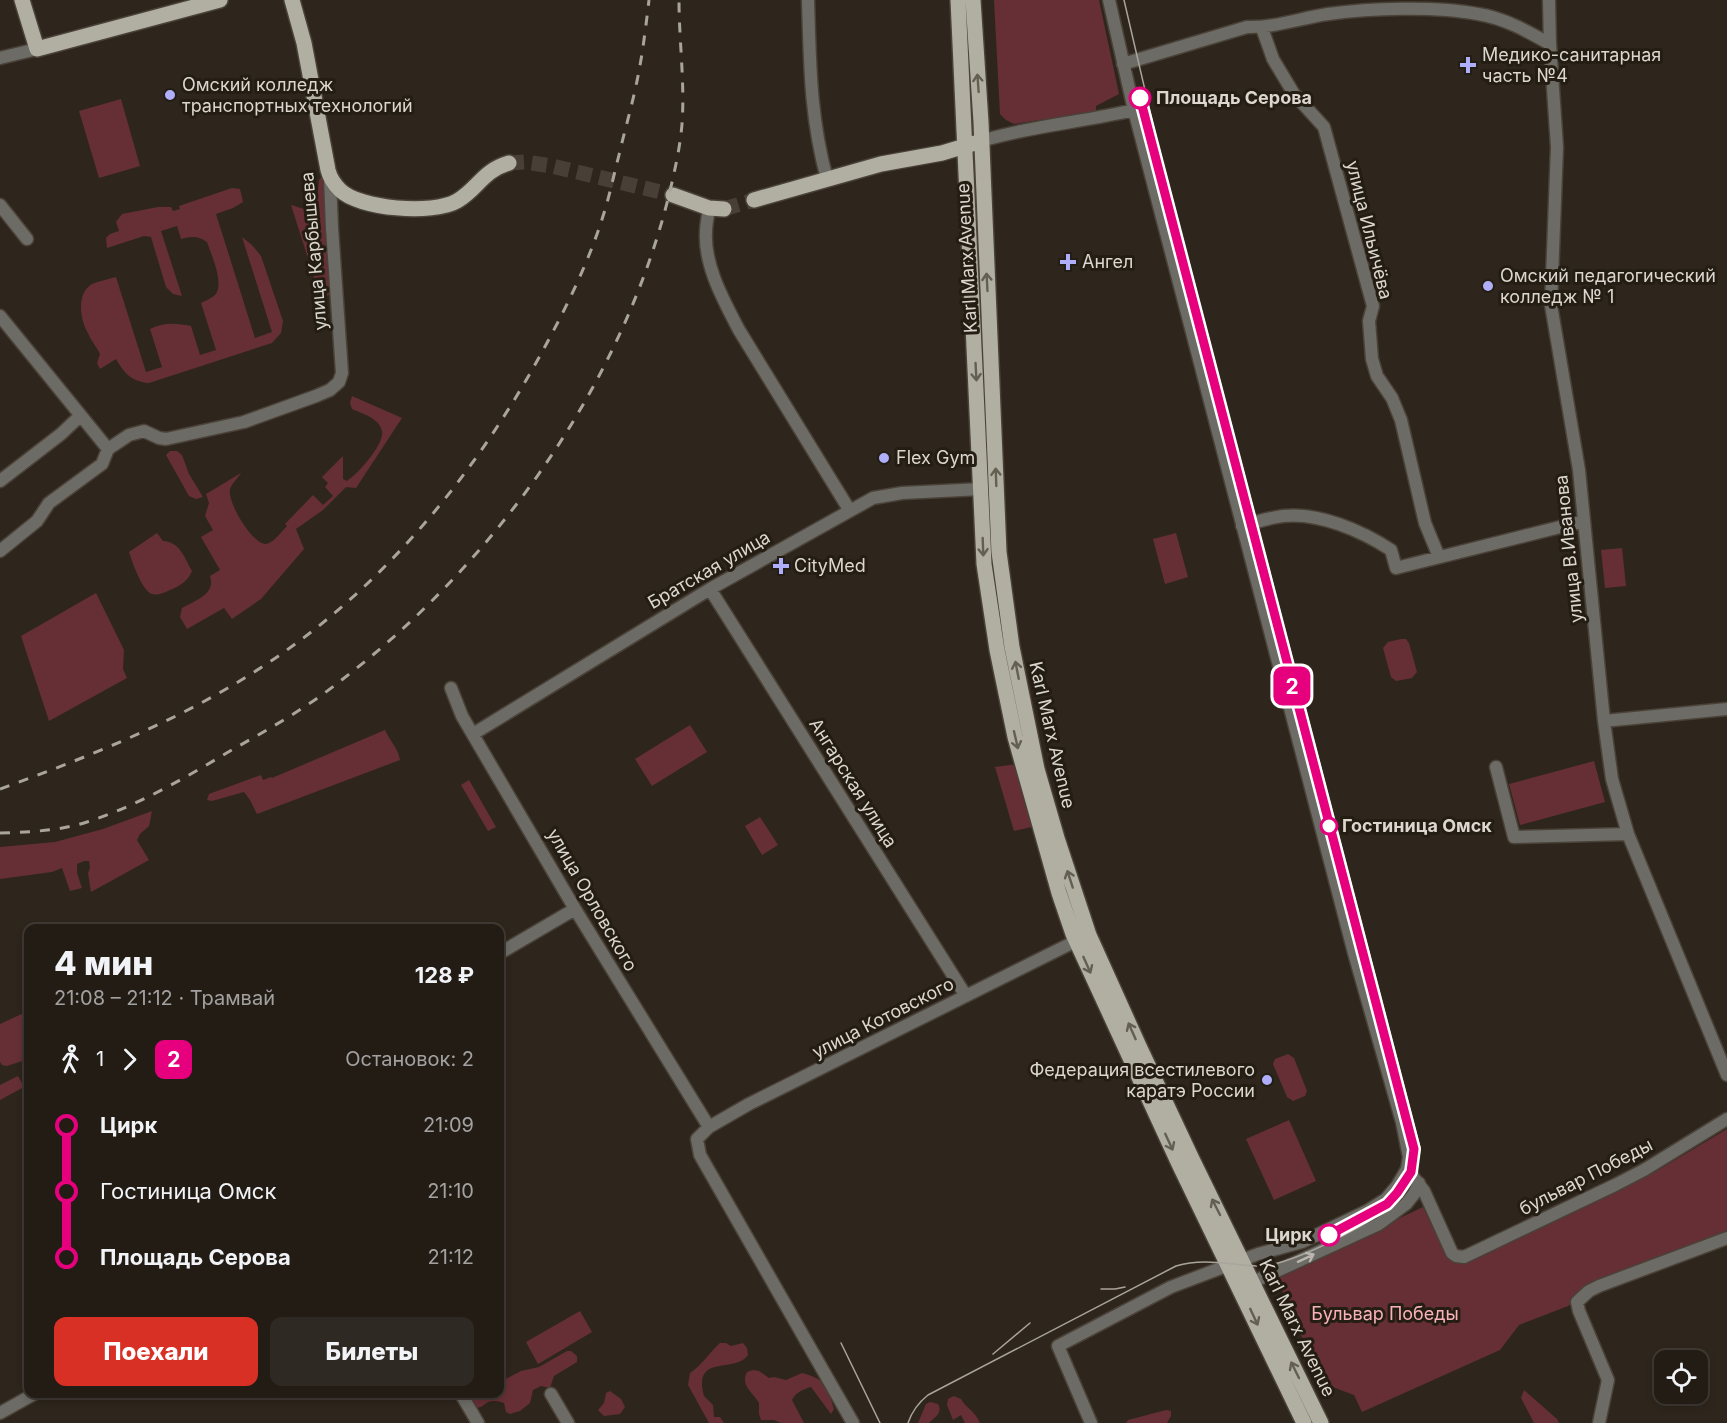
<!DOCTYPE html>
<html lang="ru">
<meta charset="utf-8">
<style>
:root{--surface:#221c15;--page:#2e2922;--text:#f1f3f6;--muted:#a2a1a0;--line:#3f3a34;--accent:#d93025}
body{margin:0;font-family:Inter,sans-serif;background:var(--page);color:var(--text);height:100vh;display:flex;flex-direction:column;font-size:22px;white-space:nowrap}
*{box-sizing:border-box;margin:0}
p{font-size:20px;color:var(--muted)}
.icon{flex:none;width:33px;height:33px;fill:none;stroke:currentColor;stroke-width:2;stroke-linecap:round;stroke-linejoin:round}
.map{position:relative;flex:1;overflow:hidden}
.drawer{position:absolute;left:24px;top:924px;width:480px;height:474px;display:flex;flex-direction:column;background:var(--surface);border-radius:12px;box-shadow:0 3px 9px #0003,0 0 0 2px var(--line)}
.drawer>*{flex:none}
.badge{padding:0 12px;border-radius:9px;font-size:21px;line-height:39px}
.controls{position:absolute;left:1654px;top:1350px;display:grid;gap:12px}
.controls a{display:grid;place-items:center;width:54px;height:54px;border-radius:12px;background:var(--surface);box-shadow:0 3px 9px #0003,0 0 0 2px var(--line);font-size:30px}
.map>.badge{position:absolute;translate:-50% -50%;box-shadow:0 0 0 3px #fff}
.legs{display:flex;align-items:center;gap:9px;height:66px;padding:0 30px;font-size:20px}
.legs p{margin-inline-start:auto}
.head{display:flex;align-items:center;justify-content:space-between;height:102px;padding:0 30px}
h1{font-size:33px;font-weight:800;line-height:45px}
.action{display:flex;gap:12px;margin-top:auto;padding:12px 30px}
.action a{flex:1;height:69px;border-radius:12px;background:var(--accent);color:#fff;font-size:24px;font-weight:800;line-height:69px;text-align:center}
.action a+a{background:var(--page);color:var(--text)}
ul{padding:0 30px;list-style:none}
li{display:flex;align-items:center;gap:21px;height:66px;font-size:22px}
li i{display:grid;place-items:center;width:9px;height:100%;margin:0 8px;background:currentColor}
li i::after{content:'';width:15px;height:15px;margin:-8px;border:4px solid;border-radius:50%;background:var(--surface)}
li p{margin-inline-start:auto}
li:first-child i{background:linear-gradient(#0000 50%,currentColor 0)}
li:last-child i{background:linear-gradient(currentColor 50%,#0000 0)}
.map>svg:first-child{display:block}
.green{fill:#652f35}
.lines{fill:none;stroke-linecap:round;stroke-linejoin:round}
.major-tunnel{stroke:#484037;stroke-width:15;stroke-dasharray:15 8;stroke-linecap:butt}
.minor-casing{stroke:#4a4239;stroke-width:15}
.major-casing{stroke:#4a4239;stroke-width:18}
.minor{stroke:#6c6b65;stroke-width:12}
.major{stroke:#b0afa2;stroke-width:15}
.tram{stroke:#a9a49c;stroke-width:1.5}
.rail{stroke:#a9a49c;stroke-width:3;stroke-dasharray:10 10;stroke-linecap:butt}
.oneway{stroke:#635f53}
.oneway2{stroke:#bab6af}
.line-1-casing{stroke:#fff;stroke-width:14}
.line-1{stroke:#e6007e;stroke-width:9}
.poi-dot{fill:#afaefa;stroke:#241d13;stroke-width:2}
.stop-1-dot{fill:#fff;stroke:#e6007e;stroke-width:3}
.labels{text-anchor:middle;stroke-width:6;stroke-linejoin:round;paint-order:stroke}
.poi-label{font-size:18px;fill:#dbd6cf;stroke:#241d13;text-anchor:start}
.stop-label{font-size:18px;font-weight:bold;fill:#dbd6cf;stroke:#241d13;text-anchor:start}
.street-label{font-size:18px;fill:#dbd6cf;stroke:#241d13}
.park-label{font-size:18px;fill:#f9b2b7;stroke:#241d13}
</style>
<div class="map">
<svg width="1727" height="1423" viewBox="0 0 1727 1423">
<rect width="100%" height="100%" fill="#2e261c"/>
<!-- green -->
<path class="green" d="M994,0H1099L1119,94L1096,106V111L1014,124L1006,120L1000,114Z
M121,99L140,166L99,178L79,111Z
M323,175L327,177L334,292L321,299L291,205L304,209L312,208L317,200L319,180Z
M232,188L240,189L243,202L233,208L216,214L255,338L272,332L242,237L252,245L261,256L283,321L281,333L272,343L149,383C132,382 124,373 116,359L100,369L97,363L100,354C97,347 91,341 88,333C80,320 76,293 92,284C99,281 109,279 116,277L146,372L162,367L150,329C164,322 176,323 191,326L200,355L216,350L201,303C205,301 212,298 215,295C225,284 211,254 207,242C199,236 191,236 181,239L177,226L161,231L182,296L173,294L166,287L151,237L144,236L107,248L106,238L110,234L119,231L116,222L122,214L158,207H171L173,211L180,209L179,206Z
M352,396L402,418L356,488L346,487L323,510L296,529L304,549L261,599L232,619L224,608L187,629L180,617L182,608C196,600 216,594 210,576L220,570L201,537L213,530L205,516L209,503L206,494L241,473C238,478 232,483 230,489C227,502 251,542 265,544C273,544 281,532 287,526L285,524L313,495L323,505L333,496L325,487L328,483L322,477L343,456V479L347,481C357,475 385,444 382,431C379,418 363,414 352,409L350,403Z
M170,451H177L182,455L189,474L203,497L196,499L189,496L166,455Z
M157,533L163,541C180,542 184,557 192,571C188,581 180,586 170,590C165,592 158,596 152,594C142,591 132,561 129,552Z
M1176,533L1188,577L1165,584L1153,539Z
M1622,548L1626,586L1605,588L1601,550Z
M96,593L124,650L123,669L127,678L49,721L21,636Z
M1401,639H1406L1409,643L1417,672L1412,678L1396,681L1391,677L1383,648L1388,642Z
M690,725L707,752L652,786L635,759Z
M385,730C390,741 398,748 400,760L257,814L250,800L244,792L212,801L207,800L209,794L261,775L263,780L271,777L272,778Z
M1594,761L1605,802L1520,825L1509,784Z
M1018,764L1036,826L1014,831L995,767Z
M469,780L496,827L488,831L461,785Z
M152,811L149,826L140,834L137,840L149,860L91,892L88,873L90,868L89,861H84L77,864V873L82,888L70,891L62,868L52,872L0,879V847L55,842L103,829Z
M760,817L778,845L762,855L745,826Z
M28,1011V1059L7,1066L2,1065L0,1062V1024Z
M1288,1054L1294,1058L1307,1091L1305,1096L1293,1101L1287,1097L1273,1064L1275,1059Z
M18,1076L24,1087L0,1100V1085Z
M1289,1120L1316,1181L1274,1200L1246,1139Z
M1727,1129V1235L1601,1283L1568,1306L1519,1325L1500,1350L1362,1412L1354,1395L1330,1386L1324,1388L1276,1277L1423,1207L1448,1259L1464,1264L1655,1172Z
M580,1311L592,1332L538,1364L526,1342Z
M720,1343H726L731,1346L743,1343L747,1348L748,1355C736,1374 692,1353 704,1396L713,1405L714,1417H720L724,1423H709L688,1385L690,1373C702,1365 710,1352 720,1343Z
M567,1351H571L577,1356V1362L554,1376L550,1388L541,1386L533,1390L530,1403L520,1411L510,1414L506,1412L504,1403C484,1396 487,1409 473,1408L465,1394H500V1382L521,1371L539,1367Z
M753,1370L759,1371L769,1378L774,1377L786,1380L802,1373C827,1380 827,1386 834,1409L831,1414L811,1387C802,1390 796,1392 792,1400L804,1423H781L774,1420H761L759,1414V1403C753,1392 740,1386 747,1372Z
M1524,1390L1557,1419L1559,1423H1534L1521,1398Z
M610,1391L621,1399L625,1407L620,1414L604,1416L598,1410L604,1403L606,1393Z
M954,1396L961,1399C965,1407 975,1411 980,1423H965L961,1415L953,1420L947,1405L948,1399Z
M930,1402L938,1404C943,1413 935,1417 929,1423H918L926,1404Z
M1166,1410L1171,1411V1416L1167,1423H1126L1128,1420Z"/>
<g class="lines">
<!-- major-tunnel -->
<path class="major-tunnel" d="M509,163L525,162L552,166L673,195
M724,209L754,200"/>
<defs>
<path id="minor" d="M808,0C810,64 810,117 827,179
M1549,0L1550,44L1557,147L1551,305L1579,470L1604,721L1612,779L1628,834L1727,1075
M1262,28L1273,59L1294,94L1324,127L1373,306L1369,321L1372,359L1377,376L1392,398L1401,420L1425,523L1439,557
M0,58L37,49
M1123,64L1247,27C1274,28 1301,18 1328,14C1370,8 1436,6 1478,14C1504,18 1527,31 1550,44
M981,141C1030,126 1083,122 1134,110
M0,205L27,239
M709,208C708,216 706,224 706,232C704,266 724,301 739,330L850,511
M0,316L108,449
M0,481L61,434L80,416
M1242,526C1255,522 1269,518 1283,516C1319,512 1362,531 1391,550L1396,568L1584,521
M0,551L37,521L49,503L102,464L108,449L129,435L144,431L159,438L166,439L244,422L316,396L330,390L339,382L342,373L332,228L330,178
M710,589L966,996
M451,688L462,716L575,909L709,1127
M1604,721L1727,709
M473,734L710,589L873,498L902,493L982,489
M1496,767L1514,837L1628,834
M500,953L575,909
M1407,1169L1424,1191L1452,1253L1456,1256L1464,1257L1615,1185L1644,1170L1727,1119
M1253,1282L1379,1224L1406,1204L1414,1194L1419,1183
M461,1394L478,1423
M551,1394L568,1423
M0,1413L34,1394
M853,1423L700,1155L697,1139L709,1127L749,1104L1082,938
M1091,1423L1058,1346L1171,1287L1258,1254L1302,1242L1367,1211L1386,1199L1397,1186L1407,1169L1409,1157L1402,1122L1354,953L1134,110L1109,0
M1599,1423L1608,1380L1579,1311L1577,1302L1589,1291L1599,1286L1727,1238"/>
<path id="major" d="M22,0L37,49L220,0
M292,0L304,43L328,170C330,178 334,184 340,190C359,209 433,215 457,201C478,189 482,171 509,163
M958,0L984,564L997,650L1015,737L1059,893L1073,934L1179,1164L1304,1423
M973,0L981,122L999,552L1012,647L1037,769L1057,838L1089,935L1139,1046L1192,1159L1321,1423
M673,195L709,208L724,209
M754,200L881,164L942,153L975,143"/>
</defs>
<!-- minor casing -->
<use href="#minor" class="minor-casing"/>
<!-- major casing -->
<use href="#major" class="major-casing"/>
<!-- minor -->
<use href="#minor" class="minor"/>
<!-- major -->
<use href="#major" class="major"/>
<!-- tram -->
<path class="tram" d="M1101,1289H1115L1125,1287
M841,1343L880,1423
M993,1354L1030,1323
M908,1423C912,1411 918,1403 928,1395L1176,1266C1206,1257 1233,1266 1262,1266C1292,1265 1385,1218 1403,1195C1415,1180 1418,1167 1420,1148L1155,133L1124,0"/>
<!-- rail -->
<path class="rail" d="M0,789C94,755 188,717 271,661C386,584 476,473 542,352C566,308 589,262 604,213C610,194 614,174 619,155C625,129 633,102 638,76C643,51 646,25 649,0
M0,833C29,832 59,831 87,822C137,806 185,778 230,751C267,730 305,709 339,682C493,565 620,388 668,199C674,174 680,149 682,124C685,83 679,41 679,0"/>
</g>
<!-- one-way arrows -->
<defs><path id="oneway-shaft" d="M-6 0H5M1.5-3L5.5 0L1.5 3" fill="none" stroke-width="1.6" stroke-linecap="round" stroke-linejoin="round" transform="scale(1.5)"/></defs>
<g class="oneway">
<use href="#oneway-shaft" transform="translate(978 83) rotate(-94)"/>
<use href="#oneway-shaft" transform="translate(987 282) rotate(-93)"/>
<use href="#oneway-shaft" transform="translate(976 372) rotate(87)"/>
<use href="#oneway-shaft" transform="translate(996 477) rotate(-92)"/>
<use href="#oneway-shaft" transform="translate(983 547) rotate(88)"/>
<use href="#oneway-shaft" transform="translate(1017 670) rotate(-101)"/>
<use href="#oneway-shaft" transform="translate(1016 740) rotate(77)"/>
<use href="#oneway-shaft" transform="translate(1070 879) rotate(-108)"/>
<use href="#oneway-shaft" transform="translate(1087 965) rotate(66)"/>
<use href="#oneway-shaft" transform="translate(1132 1031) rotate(-114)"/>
<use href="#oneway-shaft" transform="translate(1169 1142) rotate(65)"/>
<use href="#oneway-shaft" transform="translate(1216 1207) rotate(-117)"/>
<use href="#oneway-shaft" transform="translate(1254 1317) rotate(65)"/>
<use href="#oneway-shaft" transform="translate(1295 1370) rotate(-116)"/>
</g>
<use class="oneway2" href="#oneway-shaft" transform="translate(1306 1258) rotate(-25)"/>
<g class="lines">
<defs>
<path id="line-1" d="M1140,98L1414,1149L1411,1172L1397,1193L1387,1204L1329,1235"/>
</defs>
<!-- line-1 casing -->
<use href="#line-1" class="line-1-casing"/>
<!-- line-1 -->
<use href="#line-1" class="line-1"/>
</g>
<!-- markers -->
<g class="poi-dot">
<path d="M1465 56h6v6h6v6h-6v6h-6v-6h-6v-6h6z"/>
<circle cx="170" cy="95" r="6"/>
<path d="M1065 253h6v6h6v6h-6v6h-6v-6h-6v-6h6z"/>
<circle cx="1488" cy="286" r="6"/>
<circle cx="884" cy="458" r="6"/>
<path d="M778 557h6v6h6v6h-6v6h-6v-6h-6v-6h6z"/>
<circle cx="1267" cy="1080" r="6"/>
</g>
<g class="stop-1-dot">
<circle cx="1140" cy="98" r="10"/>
<circle cx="1329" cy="826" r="8"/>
<circle cx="1329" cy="1235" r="10"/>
</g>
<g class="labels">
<!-- poi labels -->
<g class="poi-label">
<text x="1482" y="61">Медико-санитарная<tspan x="1482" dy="21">часть №4</tspan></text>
<text x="182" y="91">Омский колледж<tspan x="182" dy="21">транспортных технологий</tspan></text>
<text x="1082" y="268">Ангел</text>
<text x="1500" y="282">Омский педагогический<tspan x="1500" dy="21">колледж № 1</tspan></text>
<text x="896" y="464">Flex Gym</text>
<text x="794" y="572">CityMed</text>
<text x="1255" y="1076" text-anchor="end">Федерация всестилевого<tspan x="1255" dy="21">каратэ России</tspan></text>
</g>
<!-- stop labels -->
<g class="stop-label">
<text x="1156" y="104">Площадь Серова</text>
<text x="1342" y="832">Гостиница Омск</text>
<text x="1312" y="1241" text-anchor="end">Цирк</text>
</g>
<!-- street labels -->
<g class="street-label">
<text transform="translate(1369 230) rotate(76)" y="6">улица Ильичёва</text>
<text transform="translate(314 251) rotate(-95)" y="6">улица Карбышева</text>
<text transform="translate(967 258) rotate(-93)" y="6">Karl Marx Avenue</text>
<text transform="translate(1569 549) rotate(-96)" y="6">улица В.Иванова</text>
<text transform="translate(709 570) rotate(-30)" y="6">Братская улица</text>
<text transform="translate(1052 735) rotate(77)" y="6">Karl Marx Avenue</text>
<text transform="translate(853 783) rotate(58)" y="6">Ангарская улица</text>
<text transform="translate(592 900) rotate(60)" y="6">улица Орловского</text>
<text transform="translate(883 1018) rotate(-27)" y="6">улица Котовского</text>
<text transform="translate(1586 1177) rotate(-27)" y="6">бульвар Победы</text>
<text transform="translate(1297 1328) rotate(64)" y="6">Karl Marx Avenue</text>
</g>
<!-- park labels -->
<g class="park-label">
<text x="1385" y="1320">Бульвар Победы</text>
</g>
</g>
</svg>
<div class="controls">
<a><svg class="icon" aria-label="locate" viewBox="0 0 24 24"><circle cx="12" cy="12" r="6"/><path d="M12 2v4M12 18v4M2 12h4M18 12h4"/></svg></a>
</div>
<b class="badge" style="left:1292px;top:686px;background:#e6007e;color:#fff">2</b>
<section class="drawer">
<div class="head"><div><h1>4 мин</h1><p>21:08 – 21:12 · Трамвай</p></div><b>128 ₽</b></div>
<div class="legs"><svg class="icon" aria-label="walk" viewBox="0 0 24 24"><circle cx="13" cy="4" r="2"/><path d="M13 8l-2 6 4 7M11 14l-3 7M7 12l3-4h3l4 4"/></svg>1<svg class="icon" aria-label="forward" viewBox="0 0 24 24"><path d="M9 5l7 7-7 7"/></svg><b class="badge" style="background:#e6007e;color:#fff">2</b><p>Остановок: 2</p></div>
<ul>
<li><i style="color:#e6007e"></i><b>Цирк</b><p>21:09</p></li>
<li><i style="color:#e6007e"></i><span>Гостиница Омск</span><p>21:10</p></li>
<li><i style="color:#e6007e"></i><b>Площадь Серова</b><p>21:12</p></li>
</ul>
<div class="action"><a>Поехали</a><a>Билеты</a></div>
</section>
</div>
